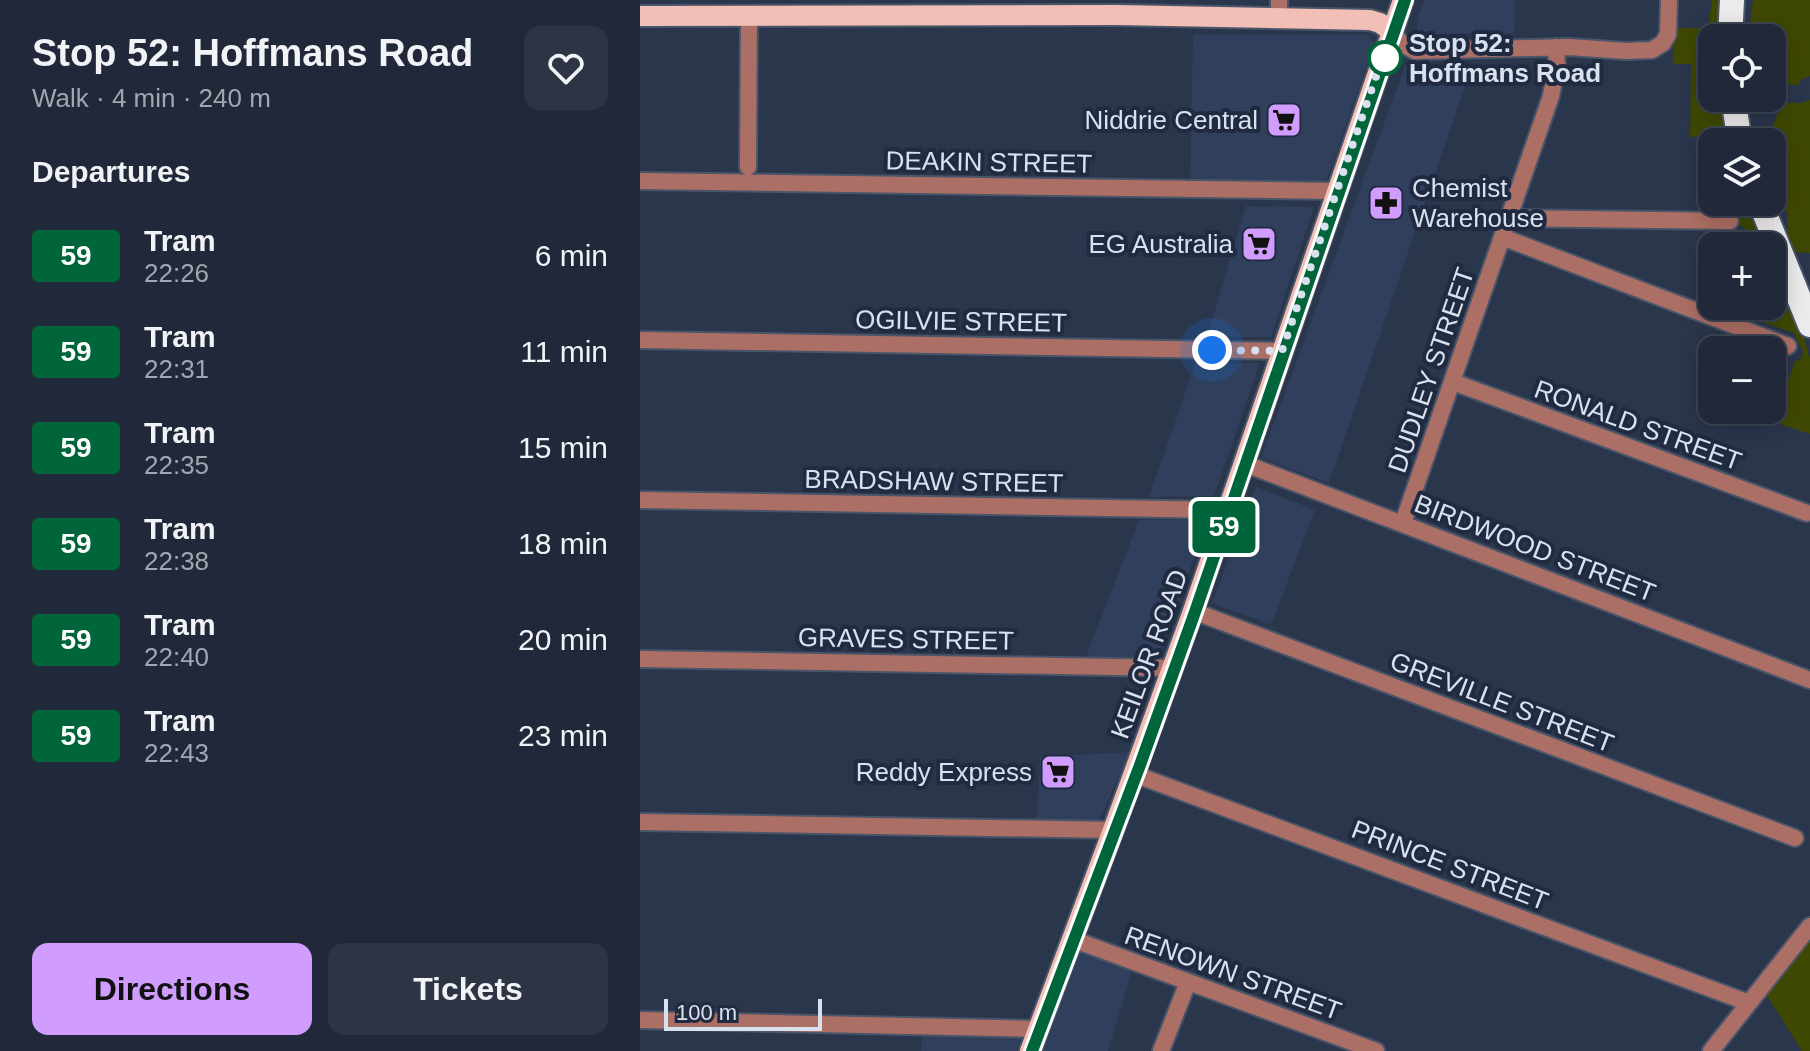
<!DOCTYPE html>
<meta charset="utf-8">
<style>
:root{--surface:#202839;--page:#2d3444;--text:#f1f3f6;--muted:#a2a6ae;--line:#3d4453;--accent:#d09dff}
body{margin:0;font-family:Arial,sans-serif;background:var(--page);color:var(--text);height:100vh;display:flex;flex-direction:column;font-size:30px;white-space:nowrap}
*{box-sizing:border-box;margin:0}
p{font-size:26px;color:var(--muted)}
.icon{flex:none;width:44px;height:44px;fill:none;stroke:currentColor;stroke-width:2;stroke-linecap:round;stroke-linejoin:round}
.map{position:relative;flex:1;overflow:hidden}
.drawer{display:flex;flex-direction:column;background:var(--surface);width:640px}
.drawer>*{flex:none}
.badge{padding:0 16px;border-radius:6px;font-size:28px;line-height:52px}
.tools{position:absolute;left:1058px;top:24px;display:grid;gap:16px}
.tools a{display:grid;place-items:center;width:88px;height:88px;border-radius:16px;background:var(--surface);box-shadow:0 4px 20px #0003,0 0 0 2px var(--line);font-size:40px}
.scale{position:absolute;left:24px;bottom:20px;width:158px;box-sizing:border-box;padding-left:8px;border:4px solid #d9e1ef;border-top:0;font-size:22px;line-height:28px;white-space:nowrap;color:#d9e1ef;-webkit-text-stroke:6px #202b41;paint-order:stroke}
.you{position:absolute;width:40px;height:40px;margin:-20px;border:6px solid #fff;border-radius:50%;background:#1a73e8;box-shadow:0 0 0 12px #1a73e833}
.map>.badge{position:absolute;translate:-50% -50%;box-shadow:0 0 0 4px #fff}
h2{padding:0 32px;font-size:30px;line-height:72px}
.round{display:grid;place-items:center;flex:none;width:84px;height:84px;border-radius:16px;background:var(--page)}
.head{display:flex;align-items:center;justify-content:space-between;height:136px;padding:0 32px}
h1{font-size:38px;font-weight:700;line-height:60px}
.action{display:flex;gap:16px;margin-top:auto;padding:16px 32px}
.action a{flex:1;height:92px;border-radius:16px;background:var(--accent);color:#111;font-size:32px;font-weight:700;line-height:92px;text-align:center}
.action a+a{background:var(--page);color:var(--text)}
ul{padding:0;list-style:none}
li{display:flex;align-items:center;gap:24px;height:96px;padding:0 32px}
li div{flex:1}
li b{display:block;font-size:30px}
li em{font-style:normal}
li .badge{min-width:88px;font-weight:700;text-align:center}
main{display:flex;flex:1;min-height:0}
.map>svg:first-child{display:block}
.built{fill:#303f5b}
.green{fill:#3f4800}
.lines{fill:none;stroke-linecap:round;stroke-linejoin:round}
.minor-casing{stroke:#4a5569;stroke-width:20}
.major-casing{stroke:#4a5569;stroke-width:24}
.highway-casing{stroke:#4a5569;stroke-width:28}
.minor{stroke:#ac6f65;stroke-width:16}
.major{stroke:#f2bfb6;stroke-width:20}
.highway{stroke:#ebebeb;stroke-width:24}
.tram{stroke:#b8c1d0;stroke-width:2}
.line-casing{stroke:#fff;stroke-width:18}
.line{stroke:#00653a;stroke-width:12}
.walk{stroke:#d9e1ef;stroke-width:8;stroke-dasharray:0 14.4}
.stop-dot{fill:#fff;stroke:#00653a;stroke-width:4}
.labels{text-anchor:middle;stroke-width:8;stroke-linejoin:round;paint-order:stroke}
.stop-label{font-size:26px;font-weight:bold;fill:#d9e1ef;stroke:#202b41;text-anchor:start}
.poi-label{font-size:26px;fill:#d9e1ef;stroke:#202b41;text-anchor:end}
.street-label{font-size:26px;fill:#d9e1ef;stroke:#202b41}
</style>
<main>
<section class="drawer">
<div class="head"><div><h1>Stop 52: Hoffmans Road</h1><p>Walk · 4 min · 240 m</p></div><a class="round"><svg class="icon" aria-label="heart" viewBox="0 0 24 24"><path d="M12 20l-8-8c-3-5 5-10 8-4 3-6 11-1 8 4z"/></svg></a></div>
<h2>Departures</h2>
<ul>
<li><span class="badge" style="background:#00653a;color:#fff">59</span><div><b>Tram</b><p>22:26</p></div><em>6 min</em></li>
<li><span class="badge" style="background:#00653a;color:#fff">59</span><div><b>Tram</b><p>22:31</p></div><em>11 min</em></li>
<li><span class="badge" style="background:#00653a;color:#fff">59</span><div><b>Tram</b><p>22:35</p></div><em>15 min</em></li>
<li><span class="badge" style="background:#00653a;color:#fff">59</span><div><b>Tram</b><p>22:38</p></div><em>18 min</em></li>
<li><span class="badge" style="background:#00653a;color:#fff">59</span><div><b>Tram</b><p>22:40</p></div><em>20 min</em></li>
<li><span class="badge" style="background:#00653a;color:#fff">59</span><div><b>Tram</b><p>22:43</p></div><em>23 min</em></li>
</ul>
<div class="action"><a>Directions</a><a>Tickets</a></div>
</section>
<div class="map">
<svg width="1170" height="1051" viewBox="0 0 1170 1051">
<rect width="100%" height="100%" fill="#2a364c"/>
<!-- built -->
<path class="built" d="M784,0H875L874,33L777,34V21Z
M553,35H728L734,43L686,183L550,180Z
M765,66H832L689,483L621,458Z
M606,206L674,207L631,337H567Z
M620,363L574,496L509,497L555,364Z
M616,487L675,510L631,625L572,603Z
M499,520H567L519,659H445Z
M490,752L459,820L397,822L400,757Z
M440,951L492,971L468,1051H403Z
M282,1035L382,1037L376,1051H281Z"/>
<!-- green -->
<path class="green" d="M1072,0H1085L1082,38H1072V98H1084L1090,142H1075V137H1050L1051,64H1033L1034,28H1068Z
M1113,0H1170V76L1160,80L1159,85L1141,84L1132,81V38H1108Z
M1170,100V253L1150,252L1148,248L1147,212L1133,194L1132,142H1126L1142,103H1160Z
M1075,202H1108L1127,246H1113L1103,226H1075Z
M1132,258L1159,319L1170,359V434L1134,422L1155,361L1160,360L1163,352L1154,333L1113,319V306H1132Z
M1170,931V1051H1162L1124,991Z"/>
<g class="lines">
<defs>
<path id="minor" d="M639,18V0
M751,31L762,44L775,51L929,47L986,51L1012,50L1023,43L1028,34L1029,0
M108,167L109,16
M0,181L697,191
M869,218L1090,221
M862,237L1148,346
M0,340L642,351
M813,382L1167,513
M603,463L1170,680
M0,500L587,510
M763,523L911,96L917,64L916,47
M553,611L1155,838
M0,659L532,668
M494,774L1109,1003
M0,822L473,830
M432,939L736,1051
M0,1020L398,1029
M521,1051L548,982
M1071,1051L1170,926"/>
<path id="major" d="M0,16L477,15L730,20L740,23L751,31
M390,1051L473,830L553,611L763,0"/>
<path id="highway" d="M1090,38L1092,0
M1093,98L1100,142
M1120,202L1170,325"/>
</defs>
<!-- minor casing -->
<use href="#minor" class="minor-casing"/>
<!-- major casing -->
<use href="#major" class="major-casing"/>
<!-- highway casing -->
<use href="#highway" class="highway-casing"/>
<!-- minor -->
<use href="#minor" class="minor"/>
<!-- major -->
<use href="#major" class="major"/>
<!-- highway -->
<use href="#highway" class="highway"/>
<!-- tram -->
<path class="tram" d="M387,1051L492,772L550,610L760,0"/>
</g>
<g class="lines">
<defs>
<path id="line" d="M392,1051L500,765L555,612L765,0"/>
</defs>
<!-- line casing -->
<use href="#line" class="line-casing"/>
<!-- line -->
<use href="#line" class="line"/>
<!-- walk -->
<path class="walk" d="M572,350L642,351L743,56L745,58"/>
</g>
<!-- icons -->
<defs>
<symbol id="supermarket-square" viewBox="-11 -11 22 22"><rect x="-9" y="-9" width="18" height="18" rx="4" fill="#d09dff" stroke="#202b41"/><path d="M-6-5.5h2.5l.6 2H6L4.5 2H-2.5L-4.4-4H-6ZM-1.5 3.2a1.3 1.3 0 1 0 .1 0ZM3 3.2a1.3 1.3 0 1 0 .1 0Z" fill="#111"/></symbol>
<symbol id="pharmacy-square" viewBox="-11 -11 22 22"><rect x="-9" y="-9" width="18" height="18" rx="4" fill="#d09dff" stroke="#202b41"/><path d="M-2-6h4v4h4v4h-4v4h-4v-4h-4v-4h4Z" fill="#111"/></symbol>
</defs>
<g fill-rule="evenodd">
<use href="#supermarket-square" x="624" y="100" width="40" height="40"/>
<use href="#pharmacy-square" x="726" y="183" width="40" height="40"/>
<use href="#supermarket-square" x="599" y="224" width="40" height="40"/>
<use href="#supermarket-square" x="398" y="752" width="40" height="40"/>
</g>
<!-- markers -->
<circle class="stop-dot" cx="745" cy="58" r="16"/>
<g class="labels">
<!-- stop labels -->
<g class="stop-label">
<text x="769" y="52">Stop 52:<tspan x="769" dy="30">Hoffmans Road</tspan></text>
</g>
<!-- poi labels -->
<g class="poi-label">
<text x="618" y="129">Niddrie Central</text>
<text x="772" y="197" text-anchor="start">Chemist<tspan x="772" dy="30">Warehouse</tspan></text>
<text x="593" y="253">EG Australia</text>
<text x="392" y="781">Reddy Express</text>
</g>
<!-- street labels -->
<g class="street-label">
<text transform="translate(349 162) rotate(1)" y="9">DEAKIN STREET</text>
<text transform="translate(321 321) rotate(1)" y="9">OGILVIE STREET</text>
<text transform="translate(791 370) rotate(-71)" y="9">DUDLEY STREET</text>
<text transform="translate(998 425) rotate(20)" y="9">RONALD STREET</text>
<text transform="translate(294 481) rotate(1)" y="9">BRADSHAW STREET</text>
<text transform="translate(895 548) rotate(21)" y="9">BIRDWOOD STREET</text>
<text transform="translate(266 639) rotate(1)" y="9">GRAVES STREET</text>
<text transform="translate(509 654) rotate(-70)" y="9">KEILOR ROAD</text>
<text transform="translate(862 702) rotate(21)" y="9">GREVILLE STREET</text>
<text transform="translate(810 865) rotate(21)" y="9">PRINCE STREET</text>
<text transform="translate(593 973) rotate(20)" y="9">RENOWN STREET</text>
</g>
</g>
</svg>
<div class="tools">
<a><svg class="icon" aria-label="locate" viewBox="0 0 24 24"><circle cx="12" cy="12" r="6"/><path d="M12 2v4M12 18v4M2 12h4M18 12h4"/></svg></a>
<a><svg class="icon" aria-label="layers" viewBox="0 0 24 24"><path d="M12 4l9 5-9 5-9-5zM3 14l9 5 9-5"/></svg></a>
<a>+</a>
<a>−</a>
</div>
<div class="scale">100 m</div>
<div class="you" style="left:572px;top:350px"></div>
<b class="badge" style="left:584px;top:527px;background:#00653a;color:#fff">59</b>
</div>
</main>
